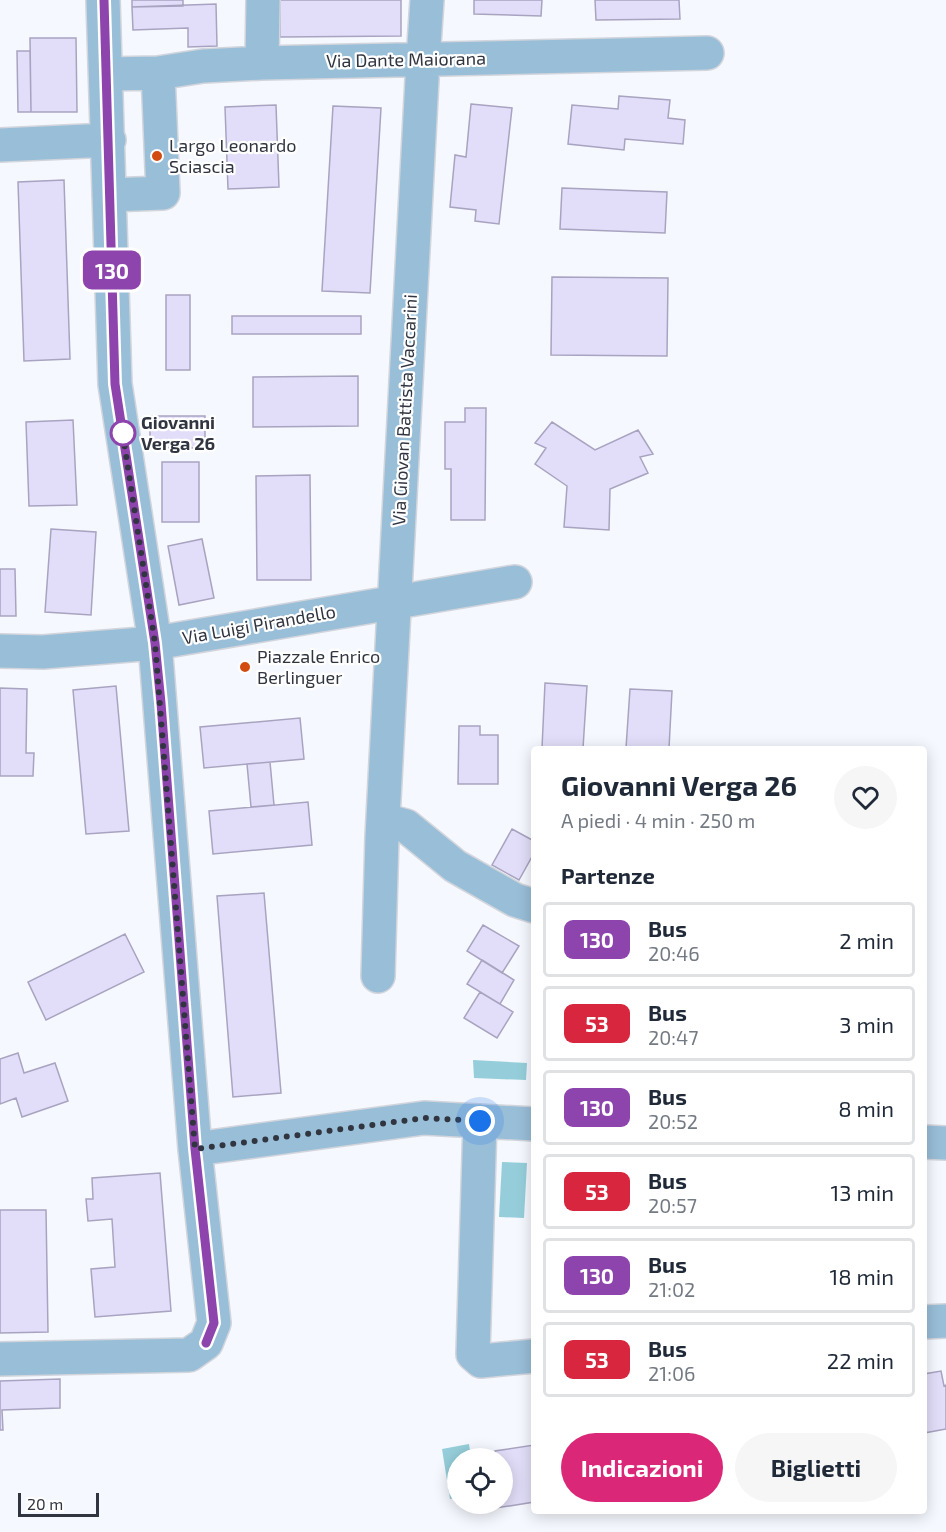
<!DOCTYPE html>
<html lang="it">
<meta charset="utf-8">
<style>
:root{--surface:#fff;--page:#f6f6f7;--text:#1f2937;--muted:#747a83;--line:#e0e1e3;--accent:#db2777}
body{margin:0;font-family:"Exo 2",sans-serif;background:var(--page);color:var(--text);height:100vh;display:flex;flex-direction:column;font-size:22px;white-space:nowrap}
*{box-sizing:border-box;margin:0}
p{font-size:20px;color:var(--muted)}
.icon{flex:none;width:33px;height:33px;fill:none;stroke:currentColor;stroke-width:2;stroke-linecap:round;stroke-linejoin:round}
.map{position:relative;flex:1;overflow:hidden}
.drawer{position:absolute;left:531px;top:746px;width:396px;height:768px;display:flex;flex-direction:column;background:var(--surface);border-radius:6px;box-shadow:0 3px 15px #0003}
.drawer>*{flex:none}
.badge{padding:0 12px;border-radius:9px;font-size:21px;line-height:39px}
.fabs{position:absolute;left:447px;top:1448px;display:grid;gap:12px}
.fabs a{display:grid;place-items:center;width:66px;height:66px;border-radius:50%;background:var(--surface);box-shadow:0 3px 15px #0003;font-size:30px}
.scale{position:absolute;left:18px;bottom:15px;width:81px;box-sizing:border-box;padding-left:6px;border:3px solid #303540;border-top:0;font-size:16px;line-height:21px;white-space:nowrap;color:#303540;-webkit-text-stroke:4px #fff;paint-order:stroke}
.you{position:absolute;width:30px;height:30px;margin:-15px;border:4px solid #fff;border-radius:50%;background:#1a73e8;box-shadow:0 0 0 9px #1a73e833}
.map>.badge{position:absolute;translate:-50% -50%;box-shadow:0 0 0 3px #fff}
h2{padding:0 30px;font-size:22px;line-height:54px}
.round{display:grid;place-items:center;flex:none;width:63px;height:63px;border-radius:32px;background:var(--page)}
.headline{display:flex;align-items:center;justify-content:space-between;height:102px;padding:0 30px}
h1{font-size:28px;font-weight:700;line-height:45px}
.action{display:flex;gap:12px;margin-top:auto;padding:12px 30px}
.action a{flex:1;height:69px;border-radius:36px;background:var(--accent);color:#fff;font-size:24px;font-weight:700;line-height:69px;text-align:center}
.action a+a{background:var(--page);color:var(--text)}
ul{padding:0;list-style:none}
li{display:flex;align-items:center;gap:18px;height:75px;margin:0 12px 9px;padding:0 18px;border:3px solid var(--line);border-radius:6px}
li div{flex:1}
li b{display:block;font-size:22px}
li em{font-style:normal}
li .badge{min-width:66px;font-weight:700;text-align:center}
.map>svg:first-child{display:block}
.water{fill:#95ceda}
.building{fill:#e2def9;stroke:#a8a3c0;stroke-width:1.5}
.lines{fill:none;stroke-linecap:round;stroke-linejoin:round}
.minor-casing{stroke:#d2d5dc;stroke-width:36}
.minor{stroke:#99bed8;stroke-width:33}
.line-casing{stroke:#fff;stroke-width:14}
.line{stroke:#8e44ad;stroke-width:9}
.walk{stroke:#303540;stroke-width:6;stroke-dasharray:0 10.8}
.poi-dot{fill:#d24c11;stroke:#fff;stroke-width:2}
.stop-dot{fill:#fff;stroke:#8e44ad;stroke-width:3}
.labels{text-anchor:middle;stroke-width:4.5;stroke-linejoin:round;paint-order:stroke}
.street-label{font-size:18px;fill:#303540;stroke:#fff}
.poi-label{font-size:18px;fill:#303540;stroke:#fff;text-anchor:start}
.stop-label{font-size:18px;font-weight:bold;fill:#303540;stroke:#fff;text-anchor:start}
</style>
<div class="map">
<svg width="946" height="1532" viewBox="0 0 946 1532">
<rect width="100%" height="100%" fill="#f5f8fe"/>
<!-- water -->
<path class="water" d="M473,1060L527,1063L526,1080L474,1078Z
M502,1162L527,1163L524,1218L499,1217Z
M469,1444L471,1458H458L457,1498L450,1499L442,1449Z"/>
<!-- building -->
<path class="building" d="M132,0H183V6L132,7Z
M280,0H401V36L280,37Z
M474,0H542L541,16L474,14Z
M595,0H679L680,19L596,20Z
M216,4L217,46L188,47V28L133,30L132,7Z
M30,38H76L77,112H31Z
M17,51H30L31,112H18Z
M619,96L670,100L668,118L685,120L683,144L625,139L624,150L568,144L572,105L618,109Z
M471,104L512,108L499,224L475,221L476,210L450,207L455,155L466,157Z
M276,105L279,187L228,189L225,107Z
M333,106L381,108L370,293L322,291Z
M64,180L70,359L24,361L18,182Z
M562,188L667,192L665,233L560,229Z
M552,277L668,278L667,356L551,355Z
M166,295H190V370H166Z
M232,316H361V334H232Z
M358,376V426L253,427V377Z
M465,408H486L485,520H451V469H445V422H465Z
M150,416H205V448H150Z
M73,420L77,505L29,506L26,422Z
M552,422L595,450L638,430L653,454L640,457L648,473L610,489L609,530L564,527L567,486L535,464L546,448L535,443Z
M162,462H199V522H162Z
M310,475L311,580H257L256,476Z
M51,529L96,532L91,615L45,612Z
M202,539L214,598L179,605L168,546Z
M0,569H15L16,616H0Z
M545,683L587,686L583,748H542Z
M116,686L129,831L86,834L73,690Z
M0,688L27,689L26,753H34L33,776H0Z
M630,689L672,691L669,748H626Z
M300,718L304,759L204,768L200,727Z
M459,726H480V735H498V784H458Z
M270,762L274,805L251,807L247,764Z
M308,802L312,845L213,854L209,811Z
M512,829L534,841V853L519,880L492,865Z
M264,893L281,1093L233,1097L217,896Z
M483,925L519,946L502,973L467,951Z
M125,934L144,972L46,1020L28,982Z
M482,960L514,980L500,1004L467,984Z
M480,992L513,1012L497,1038L464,1018Z
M18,1053L24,1073L55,1063L68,1101L22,1117L16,1098L0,1104V1059Z
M160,1173L171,1311L95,1317L91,1269L115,1267L112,1219L88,1221L86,1199H93L92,1178Z
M0,1210H46L48,1332L0,1333Z
M941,1371L944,1386L946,1385V1429L924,1433V1374Z
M60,1379V1408L2,1410L3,1430H0V1381Z
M534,1445V1502L490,1509L489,1503H502V1458H496L495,1451Z"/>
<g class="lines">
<defs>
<path id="minor" d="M262,63L263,0
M107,74L158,73L203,66L262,63L707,53
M0,145L109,140
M109,195L163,193L158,73
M0,651L43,652L155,643L515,582
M384,820L406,826L455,866L515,900L534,906
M378,976L382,837L423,60L427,0
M480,1121L473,1354L481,1361L534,1356
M924,1142L946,1143
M195,1149L424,1118L534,1124
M924,1322L946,1321
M0,1359L189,1355L206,1343L214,1323L195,1149L155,643L115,384L103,0"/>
</defs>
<!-- minor casing -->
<use href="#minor" class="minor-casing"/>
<!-- minor -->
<use href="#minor" class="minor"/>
</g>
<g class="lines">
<defs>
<path id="line" d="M104,0L115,384L155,643L161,703L195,1149L214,1323L206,1343"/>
</defs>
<!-- line casing -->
<use href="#line" class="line-casing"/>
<!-- line -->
<use href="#line" class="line"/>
<!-- walk -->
<path class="walk" d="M123,433L122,429L155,643L195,1149L424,1118L480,1121"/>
</g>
<!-- markers -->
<g class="poi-dot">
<circle cx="157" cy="156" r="6"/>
<circle cx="245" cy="667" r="6"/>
</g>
<circle class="stop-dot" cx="123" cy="433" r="12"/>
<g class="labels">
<!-- street labels -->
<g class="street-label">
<text transform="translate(406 60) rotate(-1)" y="6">Via Dante Maiorana</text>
<text transform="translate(405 410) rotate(-87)" y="6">Via Giovan Battista Vaccarini</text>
<text transform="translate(259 625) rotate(-10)" y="6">Via Luigi Pirandello</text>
</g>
<!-- poi labels -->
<g class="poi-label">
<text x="169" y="152">Largo Leonardo<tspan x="169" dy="21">Sciascia</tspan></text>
<text x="257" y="663">Piazzale Enrico<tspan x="257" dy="21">Berlinguer</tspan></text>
</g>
<!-- stop labels -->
<g class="stop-label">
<text x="141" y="429">Giovanni<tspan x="141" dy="21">Verga 26</tspan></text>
</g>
</g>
</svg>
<div class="fabs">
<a><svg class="icon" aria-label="locate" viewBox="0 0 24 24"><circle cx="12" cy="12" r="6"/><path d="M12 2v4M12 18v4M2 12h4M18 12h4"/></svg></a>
</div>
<div class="scale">20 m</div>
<div class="you" style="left:480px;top:1121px"></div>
<b class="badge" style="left:112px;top:270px;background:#8e44ad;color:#fff">130</b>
<section class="drawer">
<div class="headline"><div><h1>Giovanni Verga 26</h1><p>A piedi · 4 min · 250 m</p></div><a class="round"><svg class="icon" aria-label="heart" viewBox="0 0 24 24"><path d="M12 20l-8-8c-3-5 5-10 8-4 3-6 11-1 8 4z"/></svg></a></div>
<h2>Partenze</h2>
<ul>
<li><span class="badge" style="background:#8e44ad;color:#fff">130</span><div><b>Bus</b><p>20:46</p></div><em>2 min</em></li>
<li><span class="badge" style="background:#d7263d;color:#fff">53</span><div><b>Bus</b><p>20:47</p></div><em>3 min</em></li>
<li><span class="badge" style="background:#8e44ad;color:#fff">130</span><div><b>Bus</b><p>20:52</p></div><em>8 min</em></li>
<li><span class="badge" style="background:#d7263d;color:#fff">53</span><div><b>Bus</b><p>20:57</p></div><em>13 min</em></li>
<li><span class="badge" style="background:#8e44ad;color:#fff">130</span><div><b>Bus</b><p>21:02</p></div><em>18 min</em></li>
<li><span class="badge" style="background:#d7263d;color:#fff">53</span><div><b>Bus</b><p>21:06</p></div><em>22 min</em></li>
</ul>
<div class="action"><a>Indicazioni</a><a>Biglietti</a></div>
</section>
</div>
